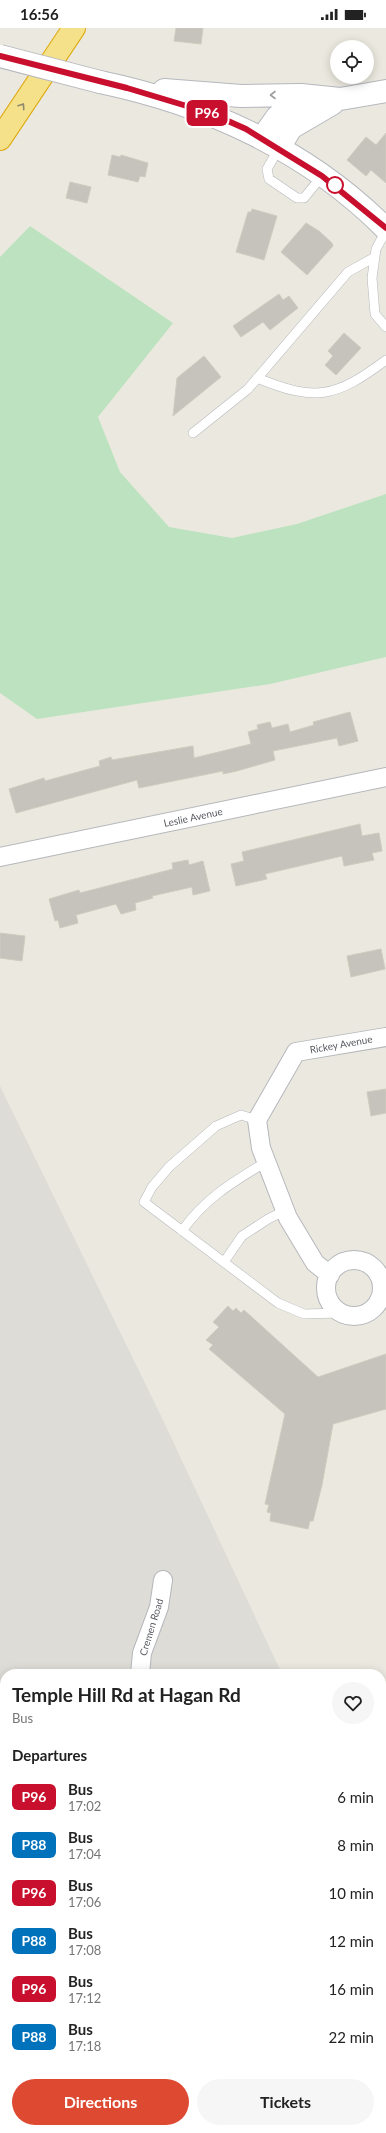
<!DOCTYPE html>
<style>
:root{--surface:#fff;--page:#f6f6f6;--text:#222;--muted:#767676;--accent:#de4932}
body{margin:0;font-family:Lato,sans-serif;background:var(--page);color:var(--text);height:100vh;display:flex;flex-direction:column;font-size:15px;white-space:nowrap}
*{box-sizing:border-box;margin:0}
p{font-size:13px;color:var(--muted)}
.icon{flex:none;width:22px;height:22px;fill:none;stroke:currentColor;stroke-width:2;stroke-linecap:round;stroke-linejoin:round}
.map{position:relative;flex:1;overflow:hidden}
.drawer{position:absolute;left:0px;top:1641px;width:386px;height:464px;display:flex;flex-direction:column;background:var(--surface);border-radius:16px 16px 0 0;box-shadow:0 2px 10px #0003}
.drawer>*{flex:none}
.badge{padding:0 8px;border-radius:6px;font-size:14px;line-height:26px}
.buttons{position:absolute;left:330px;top:12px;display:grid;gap:8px}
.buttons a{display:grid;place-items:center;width:44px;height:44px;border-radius:50%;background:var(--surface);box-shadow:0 2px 10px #0003;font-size:20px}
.map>.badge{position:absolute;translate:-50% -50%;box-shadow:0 0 0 2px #fff}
h2{padding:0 12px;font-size:15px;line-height:36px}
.round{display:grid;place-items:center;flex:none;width:42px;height:42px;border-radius:21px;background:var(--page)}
.headline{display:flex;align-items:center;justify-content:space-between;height:68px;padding:0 12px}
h1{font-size:19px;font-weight:700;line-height:30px}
.primary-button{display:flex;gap:8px;margin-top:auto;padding:8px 12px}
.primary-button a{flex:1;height:46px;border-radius:24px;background:var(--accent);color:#fff;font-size:16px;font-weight:700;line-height:46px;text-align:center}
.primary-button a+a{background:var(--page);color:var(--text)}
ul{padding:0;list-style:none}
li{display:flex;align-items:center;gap:12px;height:48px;padding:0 12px}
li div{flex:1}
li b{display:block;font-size:15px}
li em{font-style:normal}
li .badge{min-width:44px;font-weight:700;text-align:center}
.status{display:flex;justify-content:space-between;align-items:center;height:28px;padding:0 20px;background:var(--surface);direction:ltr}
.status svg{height:11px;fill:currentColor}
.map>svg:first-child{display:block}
.industrial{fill:#dedcd7}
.green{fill:#bde2bf}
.building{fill:#c6c3bd;stroke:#cfcbbe}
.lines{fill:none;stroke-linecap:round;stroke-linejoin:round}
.lane-casing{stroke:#b5b7bc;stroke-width:10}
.street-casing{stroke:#b5b7bc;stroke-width:20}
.secondary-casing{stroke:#b5b8be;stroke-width:24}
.highway-casing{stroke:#dda80d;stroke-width:24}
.lane{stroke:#fff;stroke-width:9}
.street{stroke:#fff;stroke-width:18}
.secondary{stroke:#fff;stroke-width:22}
.highway{stroke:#f6e18b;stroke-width:22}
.secondary-bridge-casing{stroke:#b5b8be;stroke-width:24;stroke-linecap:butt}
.secondary-bridge{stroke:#fff;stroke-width:22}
.oneway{stroke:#9b9da0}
.oneway2{stroke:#8f8a6f}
.line-casing{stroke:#fff;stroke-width:9}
.line{stroke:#c8102e;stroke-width:6}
.stop-dot{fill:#fff;stroke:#c8102e;stroke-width:2}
.labels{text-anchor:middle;stroke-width:4;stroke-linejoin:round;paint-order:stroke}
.street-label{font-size:10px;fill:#585b60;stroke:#fff}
</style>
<div class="status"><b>16:56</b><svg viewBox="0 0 49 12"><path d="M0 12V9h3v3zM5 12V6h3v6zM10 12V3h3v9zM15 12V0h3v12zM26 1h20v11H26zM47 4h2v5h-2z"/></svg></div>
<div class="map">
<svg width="386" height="2105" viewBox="0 0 386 2105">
<rect width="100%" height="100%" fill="#ebe9df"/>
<!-- industrial -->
<path class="industrial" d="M0,1058L164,1394L282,1646H5V2100H381V1685L386,1686V2105H0Z"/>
<!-- green -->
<path class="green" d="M30,198L173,295L98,389L120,444L169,499L232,510L297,496L386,466V629L270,656L37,691L0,665V229Z"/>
<!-- building -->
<path class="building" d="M176,0H203L201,16L174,13Z
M386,105V155L371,142L366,148L347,132L366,109L376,117Z
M112,127L120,129L121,127L148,135L145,149L140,148L138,154L108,147Z
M70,154L91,159L87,175L66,170Z
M252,181L277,188L264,232L236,224L248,184H251Z
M306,195L319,203L332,215L333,218L307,247L281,224Z
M279,266L283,272L289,268L298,280L270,302L263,294L241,309L233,298Z
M344,305L361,320L336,347L325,337L333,328L328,323Z
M204,328L221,349L173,388L177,350Z
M350,684L358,713L339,718L337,710L273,723L275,732L237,743L223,746V743L139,760L137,752L16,785L9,761L44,750L45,753L100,738L99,733L111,729L112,732L193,718L194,730L251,716L248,704L258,701L257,697L270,694L272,700L288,696L290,704L314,697L313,694Z
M360,796L362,808L379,805L382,823L372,825L374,832L344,838L342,828L265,846L267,851L236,858L231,836L244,833L242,824Z
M188,832L189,837L203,833L210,863L193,867L192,859L152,868L153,870L135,875L136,882L121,886L116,876L76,887L78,895L60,900L58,892L55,893L49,871L79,862L80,865L173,841L172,835Z
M0,905L25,908L22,933L0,930Z
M381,921L385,941L351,949L347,928Z
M386,1061V1085L371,1088L367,1064Z
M228,1278L233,1283L236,1280L241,1285L244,1282L318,1349L386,1326V1381L333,1396L322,1457L313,1493H310L308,1501L270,1493L271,1485L267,1484L269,1477L265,1476L285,1386L209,1321L213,1317L206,1312L219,1299L213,1294Z"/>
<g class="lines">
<defs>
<path id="lane" d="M279,120L267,141L269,151L297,170H304L322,148
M386,203L376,221L372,250L375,286L386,299
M257,350C316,374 335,370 386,332
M193,405L248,361L348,244L375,229
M257,1092L241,1087L216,1098L169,1139L152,1159L144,1174L278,1275L304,1286L340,1285
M182,1203C205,1170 233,1154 266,1134
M224,1234L242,1208L268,1191L286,1182
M381,1844L386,1831
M135,2105H138
M258,2105L261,2100"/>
<path id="street" d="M0,829L386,749
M326 1260a28 28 0 1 1 56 0a28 28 0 1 1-56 0Z
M330,1247L315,1235L288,1190L261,1120L257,1092L296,1024L386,1009
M140,1646L142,1625L159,1579L163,1552
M381,1809L386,1810"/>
<path id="secondary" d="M100,54C206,76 309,123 386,201
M164,62L241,68L301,67L340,71
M262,110L277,89L288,80L305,74L340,71L386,63
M279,120L291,100L332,76"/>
<path id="highway" d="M0,111L74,0"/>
</defs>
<!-- lane casing -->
<use href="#lane" class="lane-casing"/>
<!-- street casing -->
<use href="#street" class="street-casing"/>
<!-- secondary casing -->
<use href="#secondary" class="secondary-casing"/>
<!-- highway casing -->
<use href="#highway" class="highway-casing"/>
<!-- lane -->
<use href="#lane" class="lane"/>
<!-- street -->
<use href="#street" class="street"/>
<!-- secondary -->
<use href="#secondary" class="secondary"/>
<!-- highway -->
<use href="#highway" class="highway"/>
<defs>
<path id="secondary-bridge" d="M0,28L100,54"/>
</defs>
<!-- secondary-bridge casing -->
<use href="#secondary-bridge" class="secondary-bridge-casing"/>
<!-- secondary-bridge -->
<use href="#secondary-bridge" class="secondary-bridge"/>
</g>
<!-- one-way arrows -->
<defs><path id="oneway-chevron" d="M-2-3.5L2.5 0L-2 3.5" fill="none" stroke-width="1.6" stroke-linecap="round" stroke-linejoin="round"/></defs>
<use class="oneway" href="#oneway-chevron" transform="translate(273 67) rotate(180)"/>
<use class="oneway2" href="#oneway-chevron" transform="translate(22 78) rotate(-56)"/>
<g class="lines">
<defs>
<path id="line" d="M0,28L127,60L210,85L246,101L322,148L386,200"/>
</defs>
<!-- line casing -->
<use href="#line" class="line-casing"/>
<!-- line -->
<use href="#line" class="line"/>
</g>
<!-- markers -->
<circle class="stop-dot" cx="335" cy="157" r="8"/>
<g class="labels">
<!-- street labels -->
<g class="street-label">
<text transform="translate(193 789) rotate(-12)" y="4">Leslie Avenue</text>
<text transform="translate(341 1016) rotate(-10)" y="4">Rickey Avenue</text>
<text transform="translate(151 1599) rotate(-73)" y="4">Cremen Road</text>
</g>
</g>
</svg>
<div class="buttons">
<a><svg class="icon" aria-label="locate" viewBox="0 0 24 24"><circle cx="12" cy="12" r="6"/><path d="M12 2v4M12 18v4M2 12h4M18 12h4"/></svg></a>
</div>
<b class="badge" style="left:207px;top:85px;background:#c8102e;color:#fff">P96</b>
<section class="drawer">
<div class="headline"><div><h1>Temple Hill Rd at Hagan Rd</h1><p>Bus</p></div><a class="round"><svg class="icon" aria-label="heart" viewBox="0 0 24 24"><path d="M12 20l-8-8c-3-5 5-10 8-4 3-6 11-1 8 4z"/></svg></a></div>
<h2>Departures</h2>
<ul>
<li><span class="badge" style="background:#c8102e;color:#fff">P96</span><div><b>Bus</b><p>17:02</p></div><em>6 min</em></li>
<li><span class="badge" style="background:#0072bc;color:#fff">P88</span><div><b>Bus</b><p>17:04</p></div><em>8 min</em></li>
<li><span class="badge" style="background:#c8102e;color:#fff">P96</span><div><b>Bus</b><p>17:06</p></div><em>10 min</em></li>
<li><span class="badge" style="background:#0072bc;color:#fff">P88</span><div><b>Bus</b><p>17:08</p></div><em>12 min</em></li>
<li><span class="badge" style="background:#c8102e;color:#fff">P96</span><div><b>Bus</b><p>17:12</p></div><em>16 min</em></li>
<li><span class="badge" style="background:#0072bc;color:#fff">P88</span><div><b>Bus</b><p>17:18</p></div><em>22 min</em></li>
</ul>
<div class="primary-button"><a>Directions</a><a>Tickets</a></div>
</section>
</div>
